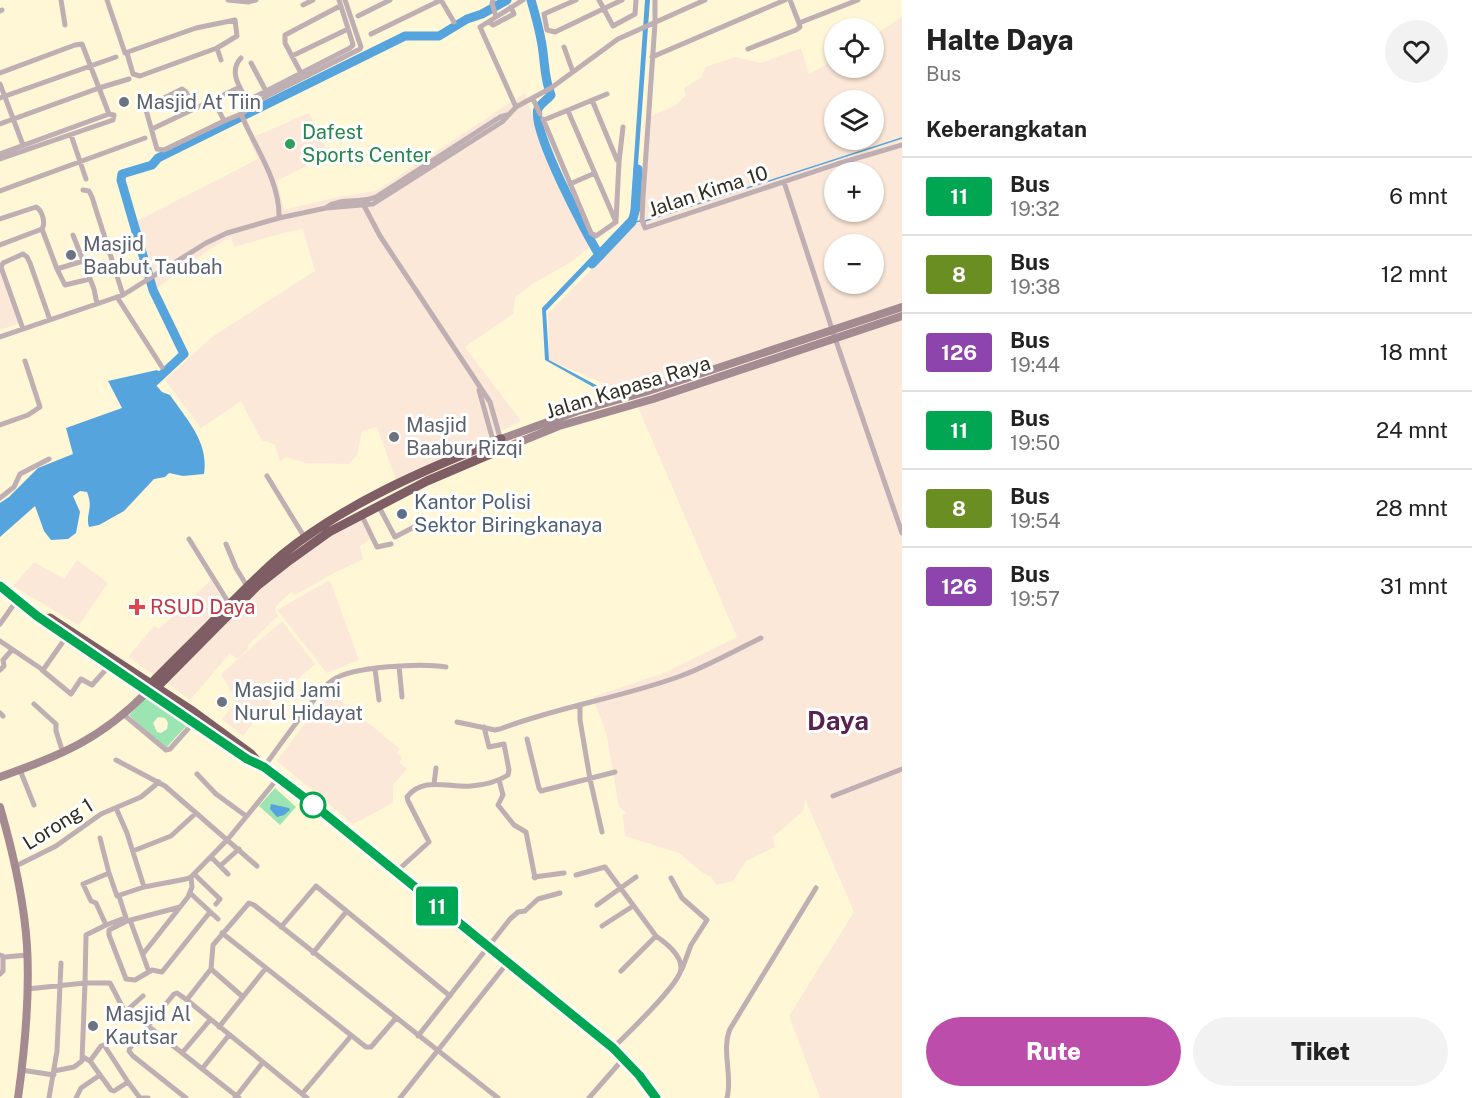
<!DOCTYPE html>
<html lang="id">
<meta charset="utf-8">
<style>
:root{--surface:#fff;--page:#f2f2f2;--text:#222;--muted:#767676;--line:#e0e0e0;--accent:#bc4daa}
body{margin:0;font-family:"Public Sans",sans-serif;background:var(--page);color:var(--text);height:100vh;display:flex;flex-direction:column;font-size:22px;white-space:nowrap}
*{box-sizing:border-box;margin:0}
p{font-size:20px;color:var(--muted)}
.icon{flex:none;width:33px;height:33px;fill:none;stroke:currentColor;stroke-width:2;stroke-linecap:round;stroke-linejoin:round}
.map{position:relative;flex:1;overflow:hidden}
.drawer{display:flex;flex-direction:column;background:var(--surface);width:570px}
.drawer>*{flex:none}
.badge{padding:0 12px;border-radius:4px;font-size:21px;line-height:39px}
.tools{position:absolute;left:824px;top:18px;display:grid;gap:12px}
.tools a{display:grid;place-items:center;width:60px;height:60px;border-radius:50%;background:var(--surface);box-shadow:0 2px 4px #0004;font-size:30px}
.map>.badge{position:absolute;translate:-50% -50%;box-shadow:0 0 0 3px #fff}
h2{padding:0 24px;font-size:22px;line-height:54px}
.round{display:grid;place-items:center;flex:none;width:63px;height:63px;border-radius:32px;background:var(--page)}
.headline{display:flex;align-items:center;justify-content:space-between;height:102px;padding:0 24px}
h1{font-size:28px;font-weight:800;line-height:45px}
.action{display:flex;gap:12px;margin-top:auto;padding:12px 24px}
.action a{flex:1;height:69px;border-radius:36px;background:var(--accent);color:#fff;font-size:24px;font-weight:800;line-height:69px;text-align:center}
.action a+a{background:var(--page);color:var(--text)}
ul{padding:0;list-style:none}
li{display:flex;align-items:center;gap:18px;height:78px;padding:0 24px;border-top:2px solid var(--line)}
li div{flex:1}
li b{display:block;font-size:22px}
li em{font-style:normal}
li .badge{min-width:66px;font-weight:700;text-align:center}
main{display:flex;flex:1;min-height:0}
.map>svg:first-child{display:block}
.commercial{fill:#fce8d8;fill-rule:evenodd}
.green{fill:#9ce5b2;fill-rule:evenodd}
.water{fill:#56a4dd}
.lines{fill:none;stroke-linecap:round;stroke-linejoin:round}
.stream{stroke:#56a4dd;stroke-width:1.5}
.river{stroke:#56a4dd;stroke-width:9}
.street{stroke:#bfaeb2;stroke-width:5}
.secondary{stroke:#a38b91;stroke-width:8}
.highway{stroke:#7e5d65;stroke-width:9}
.line-casing{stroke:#fff;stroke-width:14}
.line{stroke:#00a651;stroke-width:9}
.worship-dot{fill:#6b7280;stroke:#fff;stroke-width:2}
.leisure-dot{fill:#2e9e5b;stroke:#fff;stroke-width:2}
.service-dot{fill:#5c6f8a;stroke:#fff;stroke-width:2}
.health-dot{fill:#e0444e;stroke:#fff;stroke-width:2}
.stop-dot{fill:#fff;stroke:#00a651;stroke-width:3}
.labels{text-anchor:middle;stroke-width:6;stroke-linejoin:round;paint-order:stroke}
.worship-label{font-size:20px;fill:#5b616d;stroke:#fff;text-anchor:start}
.leisure-label{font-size:20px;fill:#27864d;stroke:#fff;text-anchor:start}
.street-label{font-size:20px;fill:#302d21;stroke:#fff}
.service-label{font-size:20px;fill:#4e5e75;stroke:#fff;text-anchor:start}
.health-label{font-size:20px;fill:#be3a42;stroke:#fff;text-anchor:start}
.district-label{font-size:26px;font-weight:bold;fill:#592350;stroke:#fff}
</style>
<main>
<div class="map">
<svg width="902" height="1098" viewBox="0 0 902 1098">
<rect width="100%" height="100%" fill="#fff7d6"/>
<!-- commercial -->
<path class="commercial" d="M902,17V1098H820L789,1016L854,912L805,799L803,811L773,837L775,847L746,861L733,881L717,885L711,877L703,873L679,853L625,836L623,815L626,813L619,807L607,736L593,697L664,673L737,637L637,405L624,392L549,360L548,314L644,216L650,117L676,105L686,95L684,88L702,77L705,67L735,57L761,63L795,50L801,49L809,74L834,60V68H873V36ZM834,100H873V140H834ZM834,172H873V212H834ZM834,244H873V284H834Z
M525,93L533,119L589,247L573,261L532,284L515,297L513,314L465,347L521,421L396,480L377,427L362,431L357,455L349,464L306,463L286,457L280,461L275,445L267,441H262L241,401L201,428L165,380L212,337L315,271L303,229L287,232L234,247L231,237L213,247L157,288L137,221L258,159L249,139L309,113L329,154L277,181L284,210L338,197L376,191Z
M0,267L20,323L0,330Z
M361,515L372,538L360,546L363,559L334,573L295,595L291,592L276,606L275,611L278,616L247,646L249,648L237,659L230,653L190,700L168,683L247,600L293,562Z
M77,560L108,583L79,625L13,586L34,562L64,579Z
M211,580L224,602L154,675L128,657L154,626L159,629Z
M330,580L359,660L327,673L277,610Z
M282,621L315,664L262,711L243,736L222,719L237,702L221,674Z
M329,691L400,749L397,753L402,758L399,762L407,769L393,785V803L353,824L277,761Z"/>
<!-- green -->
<path class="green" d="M148,696L189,723L165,749L129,715ZM158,717L165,718L168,723L167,729L161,733L157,732L153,723Z
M275,788L296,807L280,825L259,806Z"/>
<!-- water -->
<path class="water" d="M645,0H650L634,219L546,311L549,360L613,394L611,397L545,360L542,308L630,216Z
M157,370L163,374L155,384L162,392L170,395C187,420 209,442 204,474L183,476L169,473L165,477L154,479L124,511L99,525L89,527C85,514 94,509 87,492L80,491L73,496L80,512L76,533L68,539L51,540L44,531L35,506L0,537V503L9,497L38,468L73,454L66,428L122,408L108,381Z
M271,804L289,808L290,810L284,815L277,817L270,809Z"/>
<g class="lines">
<!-- stream -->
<path class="stream" d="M645,221L902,138
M632,222L641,221"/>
<!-- river -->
<path class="river" d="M531,0C536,17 541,35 543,52C545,68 545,81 551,95C548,99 540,104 538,109C530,128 587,236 600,256
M592,264L632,222L636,208L638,169
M154,382L184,354L153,290L121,180L122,174L152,165L158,158L405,36H439L467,19L482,14L507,0"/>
<!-- street -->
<path class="street" d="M61,0L65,25
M107,0L125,53L196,28L235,20L237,36L217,48L221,60
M228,0L248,2L256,0
M441,0L454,22
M493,0L492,3L496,17L480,27L516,107
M576,0L544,14L547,30L555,32L622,0
M599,0L613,26L635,14L636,0
M655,0V23L643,197L642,220L645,228L837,164L902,145
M790,0L799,23L858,0
M303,5L313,0
M0,11L2,10
M358,16L390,0
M496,17L523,0
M489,22L493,25L514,14L511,7
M371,34L441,0
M564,47L573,72
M748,49L796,30L800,27L799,23
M127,53L133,74L140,76L217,48
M292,56L348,29
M652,57L785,0
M241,58C228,72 240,88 248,102
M251,63L266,91
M0,73L75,45L82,44L99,88L0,124
M301,73L285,43V35L340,6
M0,84L23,145
M0,98L116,57
M533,99L540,114
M592,100L617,160
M247,101L350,48L353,45L352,41L339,0
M194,109L186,92L182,89L148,106L146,110L157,149L164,150L224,121L214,100
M568,111L616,222
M543,119L591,233L596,236L616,222
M544,120L607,94
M224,121L241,114
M152,129L240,87
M71,135L86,179
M0,154L109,114
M0,159L113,120L114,115L109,114L99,88L129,79
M784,182L835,338L902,533
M570,184L595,173
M83,190L89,191L92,197L123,295
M0,191L145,138
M361,200L380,236L490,402L501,441
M327,207C342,197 361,204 376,197L500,117L507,115
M279,218C280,180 255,148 241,114L267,96L360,49L361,47L345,0
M0,219L36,207C42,210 46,223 42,229
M616,221L619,162L623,127
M73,235L94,289L97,304
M0,245L42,229L57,269L83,261
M57,269L65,285L90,279
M117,297L162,367
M23,329L1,267L3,263L23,254L27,257L30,263L50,320
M0,337L123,295L206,243L227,233L279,218L326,208L373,204L502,122L516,107L551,88L618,39L705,0
M479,390L494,444
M0,425L28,415L40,407L25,361
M267,476L305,538
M0,498L14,487L20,474L49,459
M378,505L395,537L416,526
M361,514L377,547L391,544
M189,539L230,605
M226,544L236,568L247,586
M0,624L17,600
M0,641L43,670L67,636
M399,666L402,697
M375,669L379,700
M0,670L4,666L3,660L12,650
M42,670L71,694L81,679L92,685L110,665
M34,704L56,724V731L63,753
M580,706V720L590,779L602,832
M0,713L3,716
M123,714L166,750L170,749L194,722
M457,722L495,730L500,729C558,707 619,698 678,677C706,667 734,651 761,638
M527,739L539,788L541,791L615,772
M116,760L165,786L257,866
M264,767C279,746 295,724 311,704C317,696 324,685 333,680C352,666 423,663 446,667
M20,770L34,805
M197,774L216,794L246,816
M499,780L503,795L498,805L514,825L526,832L535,878
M434,784L436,768
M833,796L902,769
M116,808L127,833L144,887
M100,838L109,873L117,896L144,887L186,879L191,877L228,839L278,778
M133,851L171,836L195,814
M211,857L228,874
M16,866L56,846L101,814L141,797L159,782
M220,866L239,849
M396,872L429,842L408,801L407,797C423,776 449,788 471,786C484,785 497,782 508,775L509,770L504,744L489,747L484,727
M194,874L220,899L216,904
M576,875L605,867L656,936C666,943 682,955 681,969C680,984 626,1035 613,1048
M534,877L564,873
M671,878L682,898L707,920L691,945L682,969
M190,893L218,919
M119,896L127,921
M597,905L636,877
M180,907L127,921L109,930V935L126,979L135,980L152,970L162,972L210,912
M130,920L149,972
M106,925L96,903L91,901L83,884L109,873
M602,926L633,906
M281,927L316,886L450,996
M222,933L366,1047H371L396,1018
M313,953L346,912
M143,954L188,897L192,887L191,877
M0,955L5,957L27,955
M211,969L243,997
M621,971L656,936
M0,974L3,971V956
M27,989L85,983L86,935L106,925L122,919
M187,1000L307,1098
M148,1026L239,1098
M219,1027L266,968
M418,1036L510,919L518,912L525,911L538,899L560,893
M182,1053L210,1020
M83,1057L90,1061L111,1090L114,1091L128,1082L140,1098
M90,1061L101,1046L104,1045L128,1082
M202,1069L229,1035
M21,1070L54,1075
M54,1071L74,1067L82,1061L85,983H110L125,1012L143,996
M302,1094L351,1036
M49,1098L57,1051L61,963
M76,1098L81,1088L100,1075
M142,1098H148
M186,1098L133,1056L129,1051L130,1048L174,994L177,993L187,1000L189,997L211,969L213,945L249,903L254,905L498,1098
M235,1098L263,1062
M400,1098L508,962
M589,1098L623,1059
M727,1098C733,1075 721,1051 730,1029L816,888"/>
<!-- secondary -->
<path class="secondary" d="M501,439L578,411L645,392L902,307
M502,449L559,426L653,399L902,316
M0,777C63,754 100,740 148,691
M0,807C13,852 24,899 27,946C30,997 25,1048 18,1098"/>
<!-- highway -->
<path class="highway" d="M0,586L37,616L247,759L264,767L314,805L613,1048L639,1075L656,1098
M50,618L191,710L251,754L258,762
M159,685L257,586L290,560L329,532L427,481L502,449
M146,689C170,664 196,639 220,614C241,594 260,573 283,554C346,503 426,469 501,439"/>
</g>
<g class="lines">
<defs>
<path id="line" d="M0,586L37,616L247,759L264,767L314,805L613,1048L639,1075L656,1098"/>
</defs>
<!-- line casing -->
<use href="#line" class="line-casing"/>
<!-- line -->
<use href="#line" class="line"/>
</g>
<!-- markers -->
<g class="worship-dot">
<circle cx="124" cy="102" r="6"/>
<circle cx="71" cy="255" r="6"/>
<circle cx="394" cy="437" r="6"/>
<circle cx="222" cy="702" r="6"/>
<circle cx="93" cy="1026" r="6"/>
</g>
<circle class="leisure-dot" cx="290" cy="144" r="6"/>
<circle class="service-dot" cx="402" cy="514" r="6"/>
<path class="health-dot" d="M134 598h6v6h6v6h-6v6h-6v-6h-6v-6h6z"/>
<circle class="stop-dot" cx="313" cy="805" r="12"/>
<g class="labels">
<!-- worship labels -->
<g class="worship-label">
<text x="136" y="109">Masjid At Tiin</text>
<text x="83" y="251">Masjid<tspan x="83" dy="23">Baabut Taubah</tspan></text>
<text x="406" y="432">Masjid<tspan x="406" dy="23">Baabur Rizqi</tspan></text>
<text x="234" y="697">Masjid Jami<tspan x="234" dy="23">Nurul Hidayat</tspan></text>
<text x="105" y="1021">Masjid Al<tspan x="105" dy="23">Kautsar</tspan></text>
</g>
<!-- leisure labels -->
<g class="leisure-label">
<text x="302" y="139">Dafest<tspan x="302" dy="23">Sports Center</tspan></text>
</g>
<!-- street labels -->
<g class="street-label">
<text transform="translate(708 191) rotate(-18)" y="7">Jalan Kima 10</text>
<text transform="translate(628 387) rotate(-17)" y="7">Jalan Kapasa Raya</text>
<text transform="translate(58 824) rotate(-32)" y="7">Lorong 1</text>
</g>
<!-- service labels -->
<g class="service-label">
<text x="414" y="509">Kantor Polisi<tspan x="414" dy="23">Sektor Biringkanaya</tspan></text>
</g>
<!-- health labels -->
<g class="health-label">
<text x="150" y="614">RSUD Daya</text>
</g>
<!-- district labels -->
<g class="district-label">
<text x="838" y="730">Daya</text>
</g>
</g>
</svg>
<div class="tools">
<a><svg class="icon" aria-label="locate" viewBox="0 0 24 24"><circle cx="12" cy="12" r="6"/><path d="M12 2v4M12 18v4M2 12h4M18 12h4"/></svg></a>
<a><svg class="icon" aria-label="layers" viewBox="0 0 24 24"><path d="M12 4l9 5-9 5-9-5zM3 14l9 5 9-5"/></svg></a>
<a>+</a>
<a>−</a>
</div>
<b class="badge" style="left:437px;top:906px;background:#00a651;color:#fff">11</b>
</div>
<section class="drawer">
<div class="headline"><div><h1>Halte Daya</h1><p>Bus</p></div><a class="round"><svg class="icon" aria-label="heart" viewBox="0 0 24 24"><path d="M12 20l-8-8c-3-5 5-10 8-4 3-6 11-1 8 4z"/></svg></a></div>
<h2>Keberangkatan</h2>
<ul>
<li><span class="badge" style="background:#00a651;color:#fff">11</span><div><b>Bus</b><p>19:32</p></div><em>6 mnt</em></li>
<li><span class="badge" style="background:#6b8e23;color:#fff">8</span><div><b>Bus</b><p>19:38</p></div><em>12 mnt</em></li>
<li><span class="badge" style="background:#8e44ad;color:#fff">126</span><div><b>Bus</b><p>19:44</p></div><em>18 mnt</em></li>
<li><span class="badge" style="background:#00a651;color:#fff">11</span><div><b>Bus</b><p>19:50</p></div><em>24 mnt</em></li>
<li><span class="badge" style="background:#6b8e23;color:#fff">8</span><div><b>Bus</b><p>19:54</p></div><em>28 mnt</em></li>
<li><span class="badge" style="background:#8e44ad;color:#fff">126</span><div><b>Bus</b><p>19:57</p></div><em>31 mnt</em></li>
</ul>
<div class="action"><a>Rute</a><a>Tiket</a></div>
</section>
</main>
